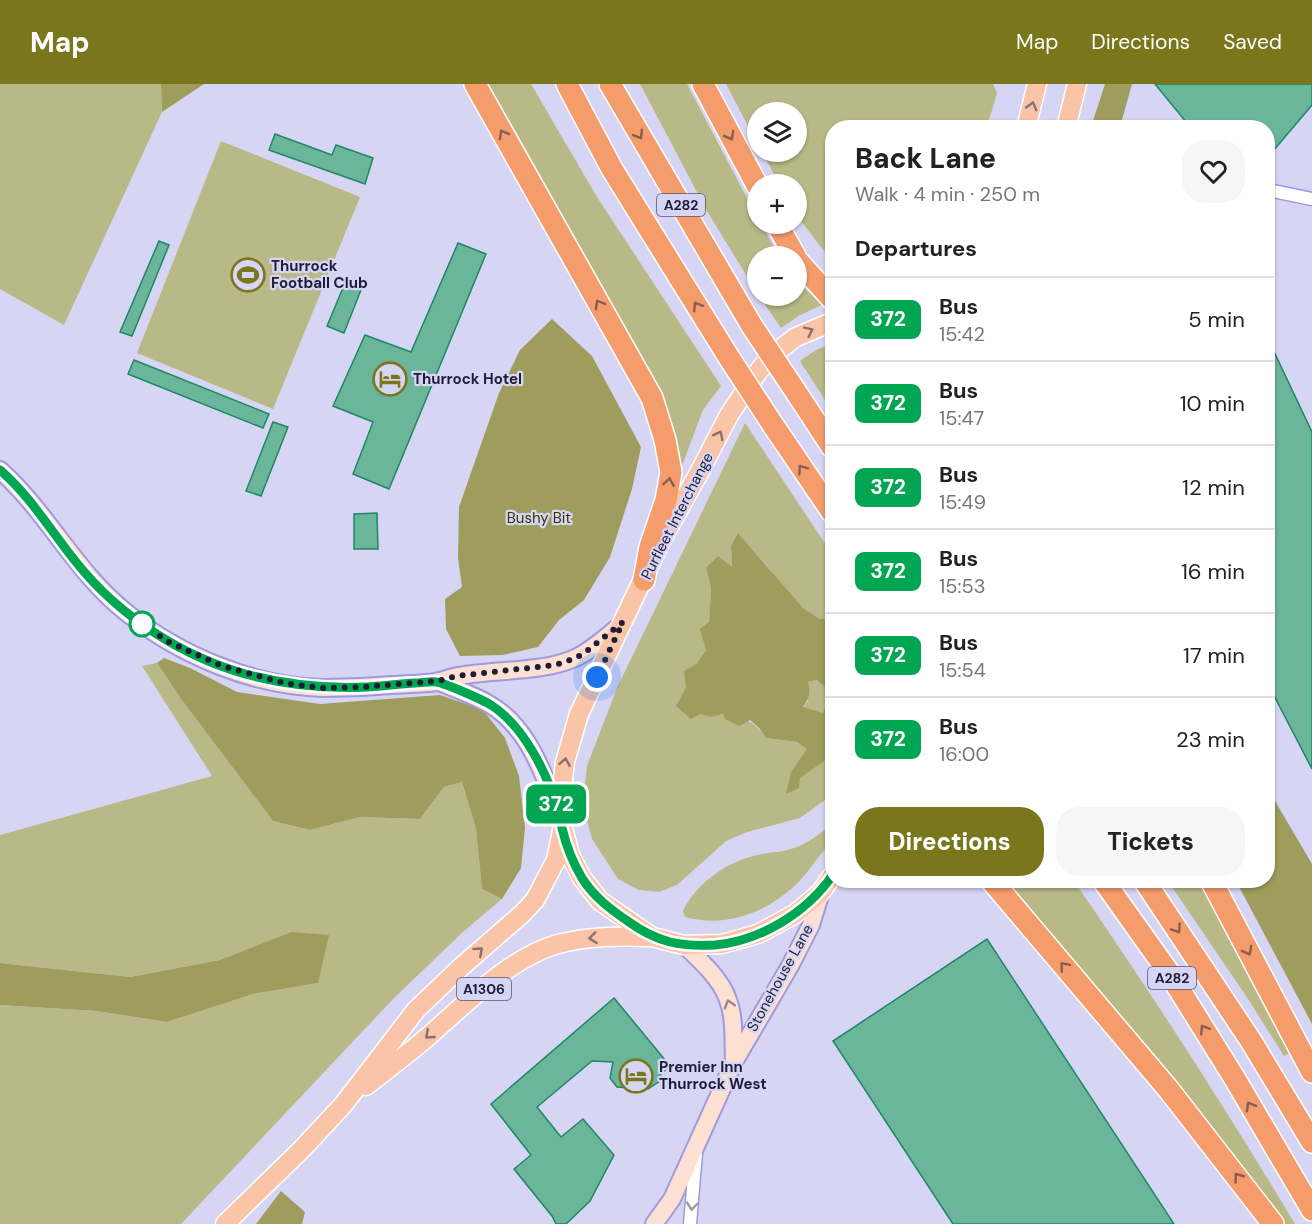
<!DOCTYPE html>
<meta charset="utf-8">
<style>
:root{--surface:#fff;--page:#f6f6f6;--text:#222;--muted:#767676;--line:#e0e0e0;--accent:#79761c}
body{margin:0;font-family:"DM Sans",sans-serif;background:var(--page);color:var(--text);height:100vh;display:flex;flex-direction:column;font-size:22px;white-space:nowrap}
*{box-sizing:border-box;margin:0}
p{font-size:20px;color:var(--muted)}
.icon{flex:none;width:33px;height:33px;fill:none;stroke:currentColor;stroke-width:2;stroke-linecap:round;stroke-linejoin:round}
.map{position:relative;flex:1;overflow:hidden}
.panel{position:absolute;left:825px;top:36px;width:450px;height:768px;display:flex;flex-direction:column;background:var(--surface);border-radius:24px;box-shadow:0 2px 4px #0004}
.panel>*{flex:none}
.badge{padding:0 12px;border-radius:9px;font-size:21px;line-height:39px}
.controls{position:absolute;left:747px;top:18px;display:grid;gap:12px}
.controls a{display:grid;place-items:center;width:60px;height:60px;border-radius:50%;background:var(--surface);box-shadow:0 2px 4px #0004;font-size:30px}
.you{position:absolute;width:30px;height:30px;margin:-15px;border:4px solid #fff;border-radius:50%;background:#1a73e8;box-shadow:0 0 0 9px #1a73e833}
.map>.badge{position:absolute;translate:-50% -50%;box-shadow:0 0 0 3px #fff}
h2{padding:0 30px;font-size:22px;line-height:54px}
.round{display:grid;place-items:center;flex:none;width:63px;height:63px;border-radius:24px;background:var(--page)}
.head{display:flex;align-items:center;justify-content:space-between;height:102px;padding:0 30px}
h1{font-size:28px;font-weight:800;line-height:45px}
.primary-button{display:flex;gap:12px;margin-top:auto;padding:12px 30px}
.primary-button a{flex:1;height:69px;border-radius:24px;background:var(--accent);color:#fff;font-size:24px;font-weight:800;line-height:69px;text-align:center}
.primary-button a+a{background:var(--page);color:var(--text)}
ul{padding:0;list-style:none}
li{display:flex;align-items:center;gap:18px;height:84px;padding:0 30px;border-top:2px solid var(--line)}
li div{flex:1}
li b{display:block;font-size:22px}
li em{font-style:normal}
li .badge{min-width:66px;font-weight:700;text-align:center}
header{display:flex;align-items:center;gap:36px;box-sizing:border-box;height:84px;padding:0 30px;background:var(--accent);color:#fff}
header strong{font-size:28px}
nav{display:flex;gap:33px;margin-inline-start:auto;font-size:21px}
.map>svg:first-child{display:block}
.green{fill:#b9b988}
.forest{fill:#9e9d5d;fill-rule:evenodd}
.building{fill:#6bb69a;stroke:#1f8768;stroke-width:1.5}
.lines{fill:none;stroke-linecap:round;stroke-linejoin:round}
.street-casing{stroke:#a099e1;stroke-width:15}
.secondary-casing{stroke:#a099e1;stroke-width:20}
.primary-casing{stroke:#fff;stroke-width:21}
.highway-casing{stroke:#fff;stroke-width:24}
.street{stroke:#fff;stroke-width:12}
.secondary{stroke:#fce1d3;stroke-width:16}
.primary{stroke:#f9c4a7;stroke-width:18}
.highway{stroke:#f59c6d;stroke-width:21}
.highway-bridge-casing{stroke:#fff;stroke-width:24;stroke-linecap:butt}
.highway-bridge{stroke:#f59c6d;stroke-width:21}
.oneway{stroke:#8c706f}
.oneway2{stroke:#8a5c52}
.oneway3{stroke:#99888d}
.oneway4{stroke:#9a99a5}
.line-casing{stroke:#fff;stroke-width:14}
.line{stroke:#00a651;stroke-width:9}
.walk{stroke:#1f1c37;stroke-width:6;stroke-dasharray:0 10.8}
.stop-dot{fill:#fff;stroke:#00a651;stroke-width:3}
.labels{text-anchor:middle;stroke-width:4.5;stroke-linejoin:round;paint-order:stroke}
.shield{fill:#d7d5f4;stroke:#565470;stroke-width:1.5}
.shield-label{font-size:14px;font-weight:bold;fill:#1f1c37}
.poi-label{font-size:15px;font-weight:bold;fill:#1f1c37;stroke:#d7d5f4;text-anchor:start}
.street-label{font-size:15px;fill:#1f1c37;stroke:#d7d5f4}
.park-label{font-size:15px;fill:#373600;stroke:#d7d5f4}
</style>
<header>
<strong>Map</strong>
<nav><a>Map</a><a>Directions</a><a>Saved</a></nav>
</header>
<div class="map">
<svg width="1312" height="1140" viewBox="0 0 1312 1140">
<rect width="100%" height="100%" fill="#d7d5f4"/>
<!-- green -->
<path class="green" d="M0,0H161L162,28L64,241L0,205Z
M487,0H531L597,113L721,302L703,326L683,379L680,381L673,342L659,304L633,263L512,48Z
M640,0H687L757,133L758,140H761L779,172H758L757,209L707,127Z
M726,0H993L997,9L987,43L832,44V174L828,172L797,132L796,100H779L762,68H796V28H758L757,59Z
M221,57L360,113L273,325L137,269Z
M797,197L822,221L800,231L781,244L759,212H796Z
M832,260V327L800,277L816,266Z
M745,339L832,470V534L820,535L803,524L780,500L769,484L738,450L731,462L732,483L706,484L711,504L709,538L701,545L706,566L696,580L700,630C710,633 716,630 725,631C745,633 755,638 766,654L797,658L808,665L791,688L799,694L826,675L832,668V711L800,734L747,748L726,757L677,801L659,808L639,806L618,795L592,755L586,733L584,708L587,682L617,604Z
M157,579L181,615L273,737L310,746L360,733L420,735L444,703L462,698L476,745L482,805L502,815L464,847L394,914L181,1140H0V921L97,927L167,938L253,910L318,899L291,848L220,876L130,893L0,879V751L212,692L142,582Z
M817,596L827,604L828,615L823,629L803,624L808,617V598Z
M832,739C833,759 826,763 814,779C786,820 735,847 685,833L683,827C695,801 725,779 753,772C767,768 781,769 794,764C809,759 821,749 832,739Z
M1003,797H1074C1151,909 1225,1023 1295,1140H1282Z
M1168,797H1198L1290,969L1284,972L1250,918Z"/>
<!-- forest -->
<path class="forest" d="M161,0H204L162,28Z
M1105,0H1132L1120,43H1091Z
M552,235L592,272L641,363L632,405L610,473L584,516L559,536L538,563L503,571L460,572L446,545L445,515L462,503L458,474L459,423L499,309L520,266Z
M738,449L803,524L820,535L832,534V668L827,675L800,694L799,704L786,710L791,688L807,665L797,658L766,654L759,644L750,636L739,642L725,635L723,630L711,633L700,630L691,635L676,622L686,604L684,587L696,580L706,566L700,545L709,538L711,504L706,484L718,472L732,483L731,462ZM817,596L827,605L828,615L823,629L803,623C809,615 811,609 808,598Z
M164,574L190,584L237,608L320,620L440,611L483,626L505,654L519,692L525,744L521,784L502,815L482,805L476,745L462,698L444,703L420,735L360,733L310,746L273,737L181,615L157,579Z
M1268,705L1312,780V940L1236,797L1268,796Z
M291,848L329,851L318,899L253,910L167,938L97,927L0,921V879L130,893L220,876Z
M281,1107L305,1128L302,1140H256Z"/>
<!-- building -->
<path class="building" d="M1155,0H1312V21L1268,73V44H1191Z
M275,50L332,71L336,61L373,74L365,100L269,66Z
M159,157L169,161L132,252L120,248Z
M458,159L486,170L389,405L353,390L373,338L333,322L365,251L411,268Z
M345,199L361,206L344,249L327,242Z
M1268,255L1312,348V685L1268,600Z
M134,276L269,330L263,344L128,290Z
M273,338L288,343L261,412L246,407Z
M377,429L378,465H354V430Z
M987,855L1174,1140H953L833,957Z
M614,914L670,982L660,991L663,995L648,1005L646,1002L642,1004L638,998L629,1004L617,1003L610,994L613,978L592,977L537,1023L561,1053L583,1035L614,1071L590,1117L566,1140H556L552,1132L514,1085L531,1071L491,1020Z"/>
<g class="lines">
<defs>
<path id="street" d="M1268,106L1312,115
M690,1140L696,1069"/>
<path id="secondary" d="M0,386C48,429 76,489 127,529C181,572 253,602 323,604C346,604 369,603 392,601C406,600 422,600 437,598C444,596 451,593 459,592C495,585 542,589 575,574C593,566 608,551 623,539
M438,597C454,605 474,611 489,620C529,643 543,690 559,729
M684,861C699,875 722,896 728,916C735,934 733,957 734,977
M654,1140L672,1115L734,978L790,882L811,841L821,808"/>
<path id="primary" d="M1026,44L1037,0
M1066,44L1077,0
M832,238L796,253L770,273L757,289L729,331L699,389L660,459L579,630L565,678L559,729L570,771L582,794L600,817L652,853L684,861L722,860L758,850L795,830L821,808L832,792
M366,1002C385,987 405,972 424,956C463,923 508,874 558,860C589,852 619,852 650,853
M225,1140L302,1065L343,1021L416,926L461,883L522,830L535,816L556,776L562,747"/>
<path id="highway" d="M475,0L652,314L665,356L671,388L666,416L650,463L644,496
M567,0L612,85L728,272
M610,0L752,242
M703,0L758,103
M777,140L795,172
M796,175L832,215
M798,311L832,363
M773,341L832,428
M991,796L1169,1006L1273,1140
M1103,796L1169,889L1235,995L1312,1126
M1144,796L1251,957L1312,1058
M1211,796L1312,988"/>
</defs>
<!-- street casing -->
<use href="#street" class="street-casing"/>
<!-- secondary casing -->
<use href="#secondary" class="secondary-casing"/>
<!-- primary casing -->
<use href="#primary" class="primary-casing"/>
<!-- highway casing -->
<use href="#highway" class="highway-casing"/>
<!-- street -->
<use href="#street" class="street"/>
<!-- secondary -->
<use href="#secondary" class="secondary"/>
<!-- primary -->
<use href="#primary" class="primary"/>
<!-- highway -->
<use href="#highway" class="highway"/>
<defs>
<path id="highway-bridge" d="M752,242L798,311
M728,272L773,341"/>
</defs>
<!-- highway-bridge casing -->
<use href="#highway-bridge" class="highway-bridge-casing"/>
<!-- highway-bridge -->
<use href="#highway-bridge" class="highway-bridge"/>
</g>
<!-- one-way arrows -->
<defs><path id="oneway-chevron" d="M-2-3.5L2.5 0L-2 3.5" fill="none" stroke-width="1.6" stroke-linecap="round" stroke-linejoin="round" transform="scale(1.5)"/></defs>
<g class="oneway">
<use href="#oneway-chevron" transform="translate(1032 22) rotate(-75)"/>
<use href="#oneway-chevron" transform="translate(809 247) rotate(-26)"/>
<use href="#oneway-chevron" transform="translate(719 351) rotate(-63)"/>
<use href="#oneway-chevron" transform="translate(565 678) rotate(-80)"/>
<use href="#oneway-chevron" transform="translate(593 854) rotate(173)"/>
<use href="#oneway-chevron" transform="translate(479 867) rotate(-41)"/>
<use href="#oneway-chevron" transform="translate(429 951) rotate(139)"/>
</g>
<g class="oneway2">
<use href="#oneway-chevron" transform="translate(503 50) rotate(-119)"/>
<use href="#oneway-chevron" transform="translate(639 51) rotate(59)"/>
<use href="#oneway-chevron" transform="translate(730 52) rotate(62)"/>
<use href="#oneway-chevron" transform="translate(599 220) rotate(-120)"/>
<use href="#oneway-chevron" transform="translate(697 222) rotate(-122)"/>
<use href="#oneway-chevron" transform="translate(802 385) rotate(-125)"/>
<use href="#oneway-chevron" transform="translate(669 398) rotate(-81)"/>
<use href="#oneway-chevron" transform="translate(1177 845) rotate(56)"/>
<use href="#oneway-chevron" transform="translate(1248 867) rotate(62)"/>
<use href="#oneway-chevron" transform="translate(1064 882) rotate(-130)"/>
<use href="#oneway-chevron" transform="translate(1204 945) rotate(-122)"/>
<use href="#oneway-chevron" transform="translate(1250 1022) rotate(-120)"/>
<use href="#oneway-chevron" transform="translate(1238 1093) rotate(-127)"/>
</g>
<use class="oneway3" href="#oneway-chevron" transform="translate(729 920) rotate(-107)"/>
<use class="oneway4" href="#oneway-chevron" transform="translate(692 1122) rotate(95)"/>
<g class="lines">
<defs>
<path id="line" d="M0,386C30,412 51,447 76,478C119,532 182,573 249,591C288,601 327,605 367,603C383,602 399,600 415,599C422,599 430,597 436,598C445,599 483,616 491,621C525,643 547,690 559,728C561,733 561,739 562,744C566,761 573,779 582,794C594,813 610,825 629,838C657,858 680,863 715,861C760,857 806,829 832,792"/>
</defs>
<!-- line casing -->
<use href="#line" class="line-casing"/>
<!-- line -->
<use href="#line" class="line"/>
<!-- walk -->
<path class="walk" d="M142,540L169,558L222,582L284,599L321,604L362,603L438,597L457,592L555,581L576,574L587,567L623,538L597,593"/>
</g>
<!-- icons -->
<defs>
<symbol id="stadium-ring" viewBox="-11 -11 22 22"><circle r="9.5" fill="#d7d5f4" stroke="#79761c" stroke-width="1.5"/><path d="M0-5a6.5 5 0 1 0 0 10a6.5 5 0 1 0 0-10ZM-3.5-1.8h7v3.6h-7Z" fill="#79761c"/></symbol>
<symbol id="hotel-ring" viewBox="-11 -11 22 22"><circle r="9.5" fill="#d7d5f4" stroke="#79761c" stroke-width="1.5"/><path d="M-6-4.5h1.5V1H6V5H4.5V3h-9V5H-6ZM-4 0a1.8 1.8 0 1 1 3.6 0ZM.5 0V-2.5h3Q6-2.5 6 0Z" fill="#79761c"/></symbol>
</defs>
<g fill-rule="evenodd">
<use href="#stadium-ring" x="229" y="172" width="38" height="38"/>
<use href="#hotel-ring" x="371" y="276" width="38" height="38"/>
<use href="#hotel-ring" x="617" y="973" width="38" height="38"/>
</g>
<!-- markers -->
<circle class="stop-dot" cx="142" cy="540" r="12"/>
<g class="labels">
<!-- shield labels -->
<g class="shield">
<rect x="657" y="110" width="48" height="22" rx="4.5"/>
<rect x="1148" y="883" width="48" height="22" rx="4.5"/>
<rect x="457" y="894" width="54" height="22" rx="4.5"/>
</g>
<g class="shield-label">
<text x="681" y="126">A282</text>
<text x="1172" y="899">A282</text>
<text x="484" y="910">A1306</text>
</g>
<!-- poi labels -->
<g class="poi-label">
<text x="271" y="187">Thurrock<tspan x="271" dy="17">Football Club</tspan></text>
<text x="413" y="300">Thurrock Hotel</text>
<text x="659" y="988">Premier Inn<tspan x="659" dy="17">Thurrock West</tspan></text>
</g>
<!-- street labels -->
<g class="street-label">
<text transform="translate(677 432) rotate(-63)" y="5">Purfleet Interchange</text>
<text transform="translate(780 894) rotate(-61)" y="5">Stonehouse Lane</text>
</g>
<!-- park labels -->
<g class="park-label">
<text x="539" y="439">Bushy Bit</text>
</g>
</g>
</svg>
<div class="controls">
<a><svg class="icon" aria-label="layers" viewBox="0 0 24 24"><path d="M12 4l9 5-9 5-9-5zM3 14l9 5 9-5"/></svg></a>
<a>+</a>
<a>−</a>
</div>
<div class="you" style="left:597px;top:593px"></div>
<b class="badge" style="left:556px;top:720px;background:#00a651;color:#fff">372</b>
<section class="panel">
<div class="head"><div><h1>Back Lane</h1><p>Walk · 4 min · 250 m</p></div><a class="round"><svg class="icon" aria-label="heart" viewBox="0 0 24 24"><path d="M12 20l-8-8c-3-5 5-10 8-4 3-6 11-1 8 4z"/></svg></a></div>
<h2>Departures</h2>
<ul>
<li><span class="badge" style="background:#00a651;color:#fff">372</span><div><b>Bus</b><p>15:42</p></div><em>5 min</em></li>
<li><span class="badge" style="background:#00a651;color:#fff">372</span><div><b>Bus</b><p>15:47</p></div><em>10 min</em></li>
<li><span class="badge" style="background:#00a651;color:#fff">372</span><div><b>Bus</b><p>15:49</p></div><em>12 min</em></li>
<li><span class="badge" style="background:#00a651;color:#fff">372</span><div><b>Bus</b><p>15:53</p></div><em>16 min</em></li>
<li><span class="badge" style="background:#00a651;color:#fff">372</span><div><b>Bus</b><p>15:54</p></div><em>17 min</em></li>
<li><span class="badge" style="background:#00a651;color:#fff">372</span><div><b>Bus</b><p>16:00</p></div><em>23 min</em></li>
</ul>
<div class="primary-button"><a>Directions</a><a>Tickets</a></div>
</section>
</div>
